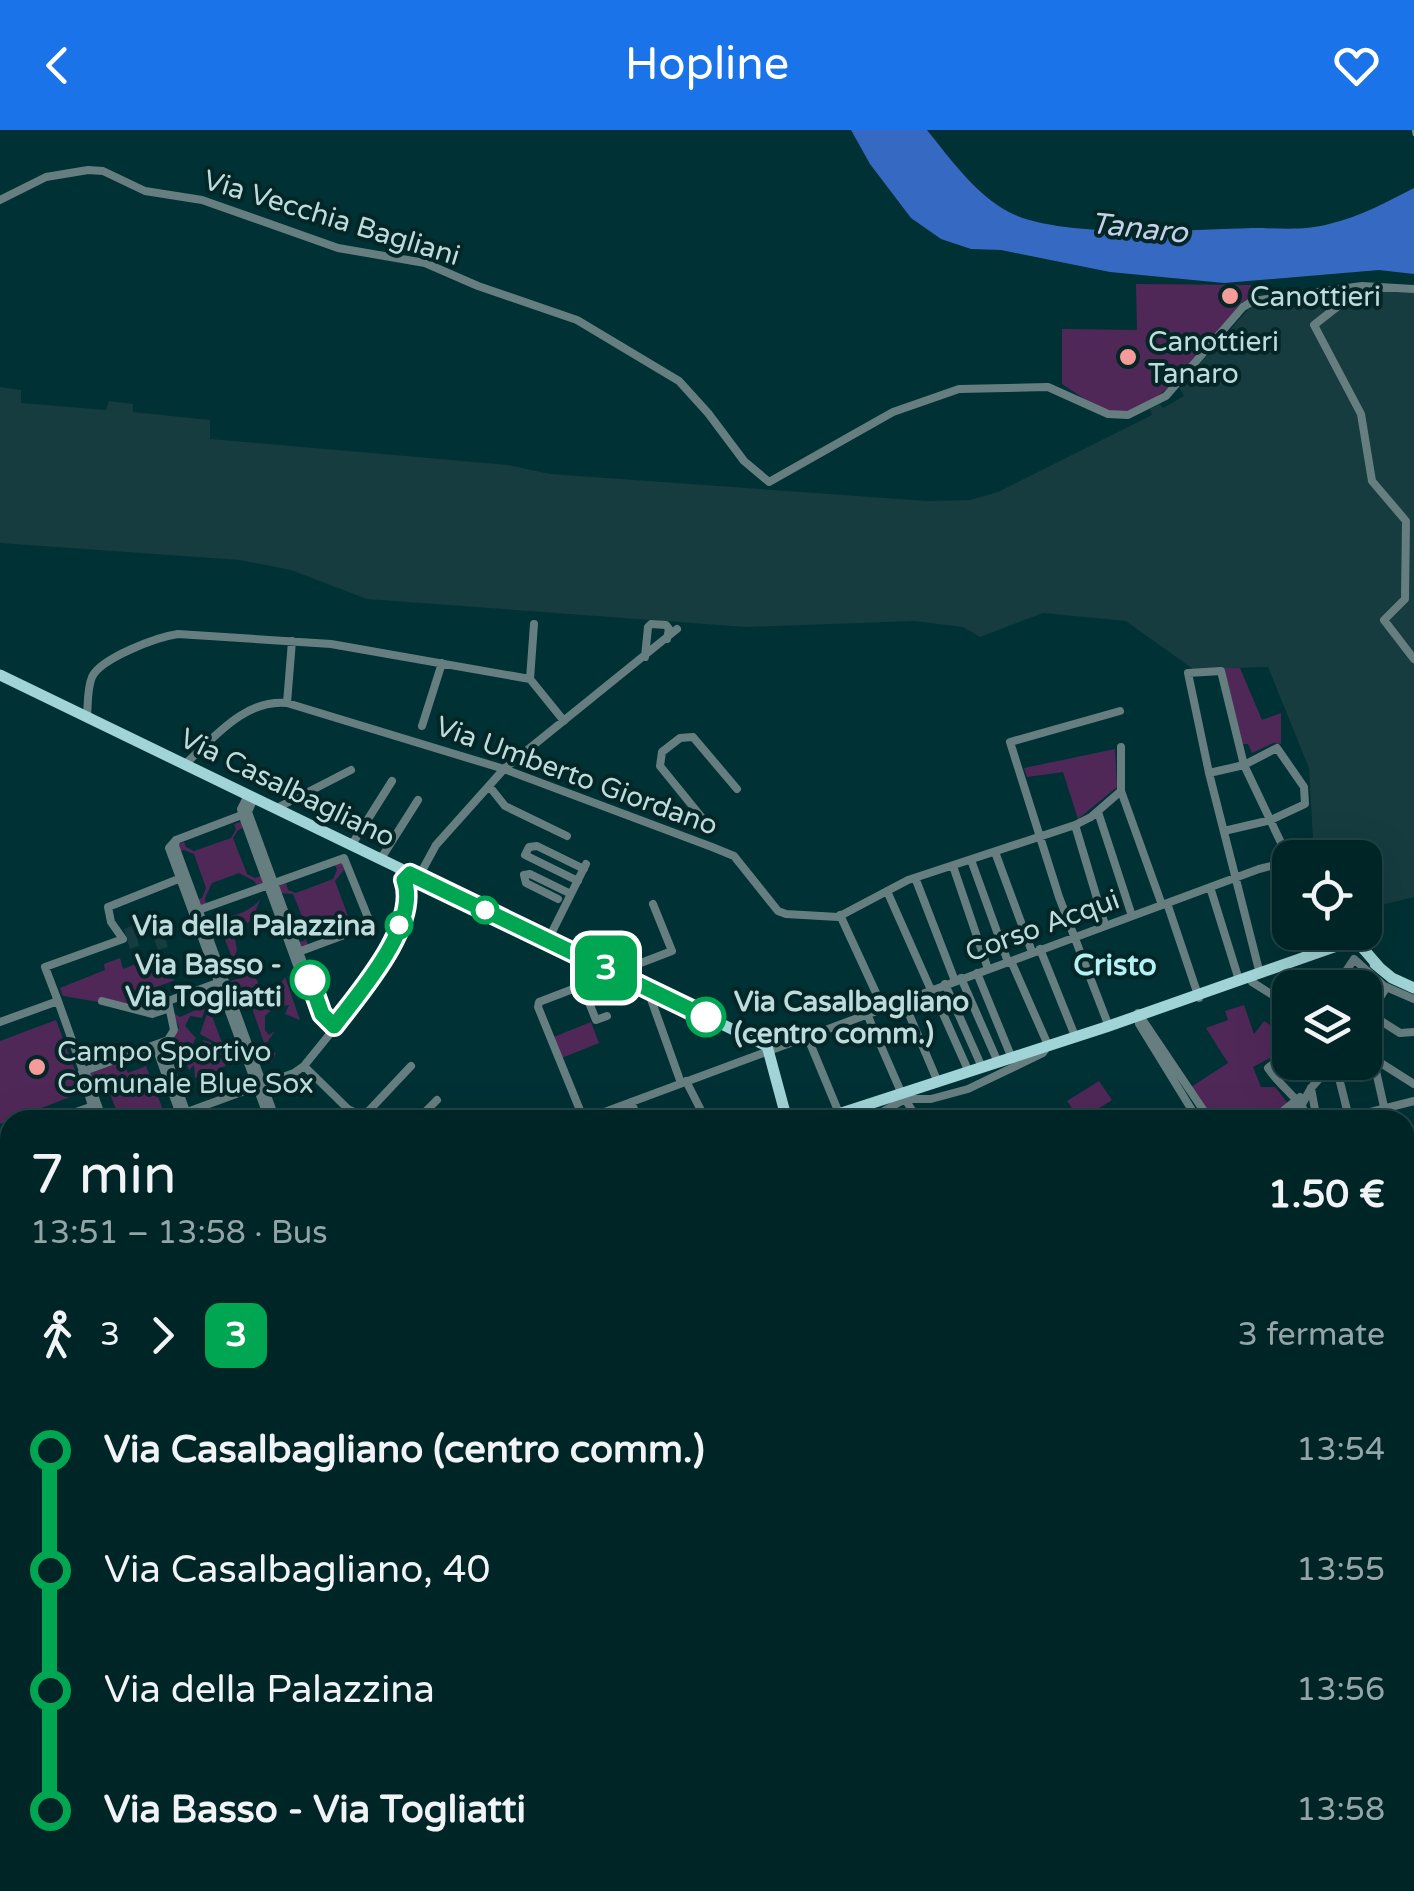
<!DOCTYPE html>
<html lang="it">
<meta charset="utf-8">
<style>
:root{--surface:#002527;--page:#0a2d2f;--text:#f1f3f6;--muted:#95a5a7;--line:#224244;--accent:#1a73e8}
body{margin:0;font-family:"Varela Round",sans-serif;background:var(--page);color:var(--text);height:100vh;display:flex;flex-direction:column;font-size:38px;white-space:nowrap}
*{box-sizing:border-box;margin:0}
p{font-size:32px;color:var(--muted)}
.icon{flex:none;width:55px;height:55px;fill:none;stroke:currentColor;stroke-width:2;stroke-linecap:round;stroke-linejoin:round}
.map{position:relative;flex:1;overflow:hidden}
.side{position:absolute;left:0px;top:980px;width:1415px;height:782px;display:flex;flex-direction:column;background:var(--surface);border-radius:30px 30px 0 0;box-shadow:0 10px 40px #0002,0 0 0 2px var(--line)}
.side>*{flex:none}
.badge{padding:0 20px;border-radius:15px;font-size:35px;line-height:65px}
.buttons{position:absolute;left:1272px;top:710px;display:grid;gap:20px}
.buttons a{display:grid;place-items:center;width:110px;height:110px;border-radius:20px;background:var(--surface);box-shadow:0 10px 40px #0002,0 0 0 2px var(--line);font-size:50px}
.map>.badge{position:absolute;translate:-50% -50%;box-shadow:0 0 0 5px #fff}
.legs{display:flex;align-items:center;gap:15px;height:110px;padding:0 30px;font-size:32px}
.legs p{margin-inline-start:auto}
.head{display:flex;align-items:center;justify-content:space-between;height:170px;padding:0 30px}
h1{font-size:55px;font-weight:600;line-height:75px}
ul{padding:0 30px;list-style:none}
li{display:flex;align-items:center;gap:35px;height:120px;font-size:38px}
li i{display:grid;place-items:center;width:15px;height:100%;margin:0 12px;background:currentColor}
li i::after{content:'';width:25px;height:25px;margin:-12px;border:8px solid;border-radius:50%;background:var(--surface)}
li p{margin-inline-start:auto}
li:first-child i{background:linear-gradient(#0000 50%,currentColor 0)}
li:last-child i{background:linear-gradient(currentColor 50%,#0000 0)}
header{display:flex;justify-content:space-between;align-items:center;height:130px;padding:0 30px;background:var(--accent);color:#fff;font-size:45px;font-weight:600}
.map>svg:first-child{display:block}
.built{fill:#163c3f}
.green{fill:#502858}
.water{fill:#3669c1}
.lines{fill:none;stroke-linecap:round;stroke-linejoin:round}
.minor{stroke:#677e80;stroke-width:8}
.major{stroke:#a1d4d6;stroke-width:11}
.rail{stroke:#6b9092;stroke-width:2.5}
.line-1-casing{stroke:#fff;stroke-width:22}
.line-1{stroke:#00a651;stroke-width:15}
.poi-dot{fill:#f59b9a;stroke:#052627;stroke-width:4}
.stop-1-dot{fill:#fff;stroke:#00a651;stroke-width:5}
.labels{text-anchor:middle;stroke-width:8;stroke-linejoin:round;paint-order:stroke}
.street-label{font-size:28px;fill:#bfdcdd;stroke:#052627}
.poi-label{font-size:28px;fill:#bfdcdd;stroke:#052627;text-anchor:start}
.stop-label{font-size:28px;font-weight:bold;fill:#bfdcdd;stroke:#052627;text-anchor:end}
.water-label{font-size:30px;font-style:italic;fill:#c4d2e9;stroke:#052627}
.neighbourhood-label{font-size:30px;font-weight:bold;fill:#b4f1f4;stroke:#052627}
</style>
<header><svg class="icon" aria-label="back" viewBox="0 0 24 24"><path d="M15 5l-7 7 7 7"/></svg>Hopline<svg class="icon" aria-label="heart" viewBox="0 0 24 24"><path d="M12 20l-8-8c-3-5 5-10 8-4 3-6 11-1 8 4z"/></svg></header>
<div class="map">
<svg width="1414" height="1761" viewBox="0 0 1414 1761">
<rect width="100%" height="100%" fill="#003134"/>
<!-- built -->
<path class="built" d="M1375,158L1378,162L1414,161V767L1381,775L1365,773V728L1314,727L1309,638L1268,537L1193,539L1126,491L1043,483L980,507L963,497L914,491L746,497L367,469L291,440L240,430L0,413V257L21,260V273L106,280L109,271L133,274V282L210,290V309L508,335L550,344L927,371L970,370L998,362L1152,285L1150,279L1160,274L1163,278L1184,266L1179,257L1253,174L1332,161Z
M157,786L168,817L158,820L150,799L136,804L139,816L130,819L124,799Z
M1405,1332L1414,1337V1761H903L899,1753L1405,1752Z"/>
<!-- green -->
<path class="green" d="M1136,154L1251,155L1252,167L1241,173C1216,202 1159,287 1117,282C1097,280 1078,264 1062,254V199L1137,200Z
M1224,538H1240L1262,590L1281,583V614L1273,613L1252,623L1248,614H1243Z
M1115,619L1117,657L1078,689L1063,642L1027,647L1024,638Z
M241,692L243,698L238,700L233,708L247,744L255,748L261,746L263,753L257,755L254,751L239,743L212,753L205,768L206,774L199,776L197,770L202,768L206,758L194,724L184,720L180,721L177,715L184,712L186,717L194,721L231,708L236,699L234,694Z
M342,733L344,740L335,751L348,786L357,790L362,788L364,794L358,797L356,792L346,788L310,801L306,810L308,815L301,818L299,812L304,811L308,801L293,764L281,763L278,756L286,753L288,760L296,763L333,749L337,740L335,735Z
M261,768L251,791L233,798L237,820L233,830L218,792L232,797L211,786C226,791 252,782 261,768Z
M120,828L123,839L142,832L146,844L162,839L168,848L175,850L146,861L151,873L158,871L155,877L158,882L63,866L60,858L105,840L104,834Z
M254,843L262,863L255,866L265,877L275,878L280,872L276,861L285,847L300,890L285,884L289,875L275,877L265,886V900L269,905L275,901L266,914L269,921L276,923L271,933L246,861L232,854L230,857L228,852Z
M207,875L202,888L190,886L185,896L196,908L187,925L188,932H198V925L191,923L196,915L200,921L206,919L203,910L215,914L211,922L218,924L222,921L220,915L200,904L209,878L227,926L219,925L226,936L218,938L222,946L212,945L205,953L203,944L195,948L194,935L189,940L182,922L170,917L179,897L172,882L180,887Z
M1244,875L1254,904L1264,891L1290,908L1289,918L1253,937L1261,957H1275L1288,973L1265,990H1214L1191,957L1228,933L1206,898L1228,890L1225,881Z
M56,890L83,962L0,994V911Z
M591,892L599,913L559,929L551,908Z
M122,930L128,943L146,936L167,990H120L106,953L97,949L92,951L89,944Z
M1099,951L1112,970L1080,990L1067,971Z"/>
<!-- water -->
<path class="water" d="M851,0H927C951,30 979,69 1015,85C1070,108 1191,100 1252,98C1277,98 1305,101 1329,94C1359,87 1387,72 1414,58V144L1379,140L1224,153L1110,142L1001,120L971,119L941,109L911,88L870,34Z"/>
<g class="lines">
<!-- minor -->
<path class="minor" d="M0,70L46,47L88,40L103,41L145,61L202,70L338,118L425,133L478,156L577,190L679,251L708,283L744,331L769,352L893,282L959,259L1048,257L1108,284L1128,285L1166,266L1243,177L1253,171L1362,156L1414,159
M1376,160L1347,169L1314,195L1361,284L1372,351L1406,391L1405,469L1384,490L1414,529
M645,527L648,497L651,494L666,495L669,499L667,509
M530,549L534,494
M287,573L292,511
M87,587C88,575 87,559 92,547C101,528 157,507 178,504L331,514L530,549L564,591
M422,596L442,533
M184,635C214,608 244,569 287,573L504,639L712,717L734,726L778,781L786,784L838,787L908,750L1075,695L1091,687L1121,661V617
M1209,643L1244,635L1277,618L1304,657L1305,674L1271,690L1224,701
M489,656L505,676L567,706
M1121,661L1162,775
M248,665L241,679L242,684L314,882L331,902
M254,668L248,682L320,879L335,896
M275,679L351,640
M1098,682L1132,786
M703,689L660,636L662,622L680,608L693,607L737,659
M1075,695L1105,795
M176,710L169,718L269,990
M176,710L175,716L276,990
M176,710L247,683
M351,716L392,651
M995,722L1032,822
M380,730L418,670
M971,730L1008,832
M953,736L988,839
M418,748L436,715L504,639L677,499
M916,750L955,851
M578,751L525,725L529,717L537,716L584,739
M1210,757L1239,850
M887,761L931,860
M558,769L526,753L524,745L530,744L571,764
M1167,773L1199,868
M193,782L344,728L371,795L293,824
M840,785L883,878
M1351,802L1360,815
M548,810L586,734
M1040,819L1075,906
M977,843L1011,926
M1260,844L1209,643L1188,543L1221,541L1244,635L1284,719L1279,734
M1249,846L1252,852L1290,876
M961,848L997,930
M945,854L981,935
M582,855L596,890L607,886
M647,858L681,953
M1335,858L1354,829L1384,856L1414,869
M932,859L968,940
M903,870L937,950
M58,871L83,941
M102,871L152,884L167,879
M1138,883L1210,990
M1138,883L1139,894L1198,990
M867,884L901,962
M1370,884L1400,903L1414,902
M1365,891L1386,858
M0,892L58,871L45,837L123,809L111,792L108,777L186,746
M1108,894L1059,767L1010,612L1120,581
M807,906L839,983
M162,913L189,990
M155,915L182,990
M1290,921L1268,938C1279,955 1297,967 1306,983
M1365,923L1414,954
M1373,928L1387,990
M1335,932L1349,988
M304,936L348,979L371,990
M85,940L103,990
M686,951L706,990
M1311,958L1316,985
M905,969L918,990
M631,972L639,990
M187,982L294,943L304,936C335,897 403,819 407,770C409,759 404,749 398,740
M1283,982L1300,978L1311,958L1334,932
M363,987L411,936
M53,990L96,975
M96,990L82,942L168,910L174,900L168,871L220,852
M417,990L437,970
M583,990L1259,739L1279,734L1290,740
M584,990L538,877L539,872L672,821L653,774
M868,990L905,969H931L968,959L1043,923L1048,915L1011,831
M1272,990L1300,967
M1339,990L1414,971
M0,1009L10,1006
M1405,1060L1414,1093
M0,1134L10,1161
M1405,1140L1414,1139
M0,1168L10,1164
M0,1176L10,1202
M0,1195L3,1204
M1405,1280L1414,1288
M1405,1512L1414,1511
M1405,1592L1414,1591
M1405,1681L1414,1673
M911,1752L915,1761
M997,1752L998,1761
M1036,1752L1056,1755L1070,1752
M1231,1752L1233,1761
M1348,1752L1350,1761
M1373,1761L1414,1753"/>
<!-- major -->
<path class="major" d="M0,545L767,916L787,990
M1375,834L1392,848L1414,858
M820,990L1106,897L1348,812L1360,815L1380,838
M187,1761L201,1752"/>
<!-- rail -->
<path class="rail" d="M1413,0L1414,5
M1405,1203L1414,1201
M1405,1283L1414,1273
M0,1455H10
M824,1761L834,1752"/>
</g>
<g class="lines">
<defs>
<path id="line-1" d="M310,850L322,884L334,896C360,862 420,794 404,750L410,744L706,887"/>
</defs>
<!-- line-1 casing -->
<use href="#line-1" class="line-1-casing"/>
<!-- line-1 -->
<use href="#line-1" class="line-1"/>
</g>
<!-- markers -->
<g class="poi-dot">
<circle cx="1230" cy="166" r="10"/>
<circle cx="1128" cy="227" r="10"/>
<circle cx="37" cy="937" r="10"/>
</g>
<g class="stop-1-dot">
<circle cx="485" cy="780" r="12"/>
<circle cx="399" cy="795" r="12"/>
<circle cx="310" cy="850" r="18"/>
<circle cx="706" cy="887" r="18"/>
</g>
<g class="labels">
<!-- street labels -->
<g class="street-label">
<text transform="translate(332 87) rotate(17)" y="10">Via Vecchia Bagliani</text>
<text transform="translate(577 645) rotate(20)" y="10">Via Umberto Giordano</text>
<text transform="translate(288 657) rotate(26)" y="10">Via Casalbagliano</text>
<text transform="translate(1042 795) rotate(-20)" y="10">Corso Acqui</text>
</g>
<!-- poi labels -->
<g class="poi-label">
<text x="1250" y="176">Canottieri</text>
<text x="1148" y="221">Canottieri<tspan x="1148" dy="32">Tanaro</tspan></text>
<text x="57" y="931">Campo Sportivo<tspan x="57" dy="32">Comunale Blue Sox</tspan></text>
</g>
<!-- stop labels -->
<g class="stop-label">
<text x="376" y="805">Via della Palazzina</text>
<text x="282" y="844">Via Basso -<tspan x="282" dy="32">Via Togliatti</tspan></text>
<text x="734" y="881" text-anchor="start">Via Casalbagliano<tspan x="734" dy="32">(centro comm.)</tspan></text>
</g>
<!-- water labels -->
<g class="water-label">
<text transform="translate(1139 98) rotate(6)" y="10">Tanaro</text>
</g>
<!-- neighbourhood labels -->
<g class="neighbourhood-label">
<text x="1115" y="845">Cristo</text>
</g>
</g>
</svg>
<div class="buttons">
<a><svg class="icon" aria-label="locate" viewBox="0 0 24 24"><circle cx="12" cy="12" r="6"/><path d="M12 2v4M12 18v4M2 12h4M18 12h4"/></svg></a>
<a><svg class="icon" aria-label="layers" viewBox="0 0 24 24"><path d="M12 4l9 5-9 5-9-5zM3 14l9 5 9-5"/></svg></a>
</div>
<b class="badge" style="left:606px;top:838px;background:#00a651;color:#fff">3</b>
<section class="side">
<div class="head"><div><h1>7 min</h1><p>13:51 – 13:58 · Bus</p></div><b>1.50 €</b></div>
<div class="legs"><svg class="icon" aria-label="walk" viewBox="0 0 24 24"><circle cx="13" cy="4" r="2"/><path d="M13 8l-2 6 4 7M11 14l-3 7M7 12l3-4h3l4 4"/></svg>3<svg class="icon" aria-label="forward" viewBox="0 0 24 24"><path d="M9 5l7 7-7 7"/></svg><b class="badge" style="background:#00a651;color:#fff">3</b><p>3 fermate</p></div>
<ul>
<li><i style="color:#00a651"></i><b>Via Casalbagliano (centro comm.)</b><p>13:54</p></li>
<li><i style="color:#00a651"></i><span>Via Casalbagliano, 40</span><p>13:55</p></li>
<li><i style="color:#00a651"></i><span>Via della Palazzina</span><p>13:56</p></li>
<li><i style="color:#00a651"></i><b>Via Basso - Via Togliatti</b><p>13:58</p></li>
</ul>
</section>
</div>
